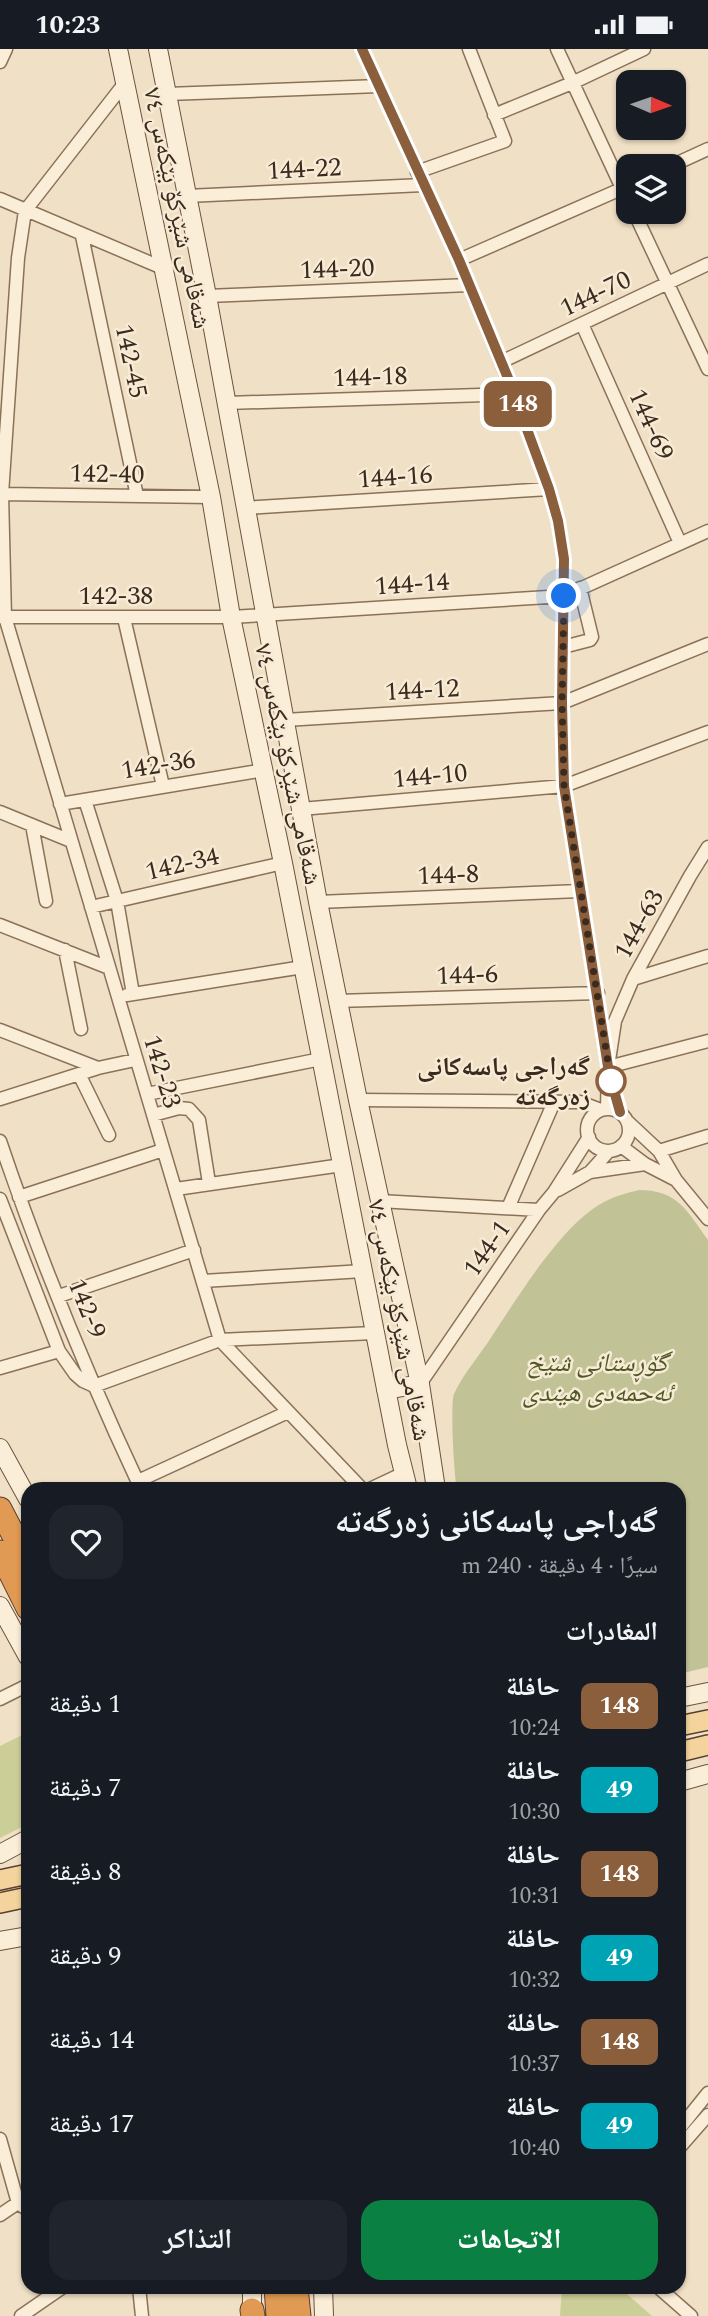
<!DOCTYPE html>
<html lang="ar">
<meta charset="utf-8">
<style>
:root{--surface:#171b24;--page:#20242c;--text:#f1f3f6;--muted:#9ea1a6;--accent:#0b8043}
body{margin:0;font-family:Spectral,"Noto Naskh Arabic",serif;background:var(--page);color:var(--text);direction:rtl;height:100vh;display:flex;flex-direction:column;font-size:26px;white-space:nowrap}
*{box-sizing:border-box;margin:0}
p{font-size:23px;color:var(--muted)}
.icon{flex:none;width:38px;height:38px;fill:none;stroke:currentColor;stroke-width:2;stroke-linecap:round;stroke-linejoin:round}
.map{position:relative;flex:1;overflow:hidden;direction:ltr}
.side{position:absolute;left:21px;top:1433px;width:665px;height:812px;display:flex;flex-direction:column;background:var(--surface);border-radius:21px;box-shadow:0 2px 5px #0004;direction:rtl}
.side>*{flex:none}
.badge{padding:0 14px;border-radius:10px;font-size:24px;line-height:46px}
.needle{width:46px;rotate:92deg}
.controls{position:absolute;left:616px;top:21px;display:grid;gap:14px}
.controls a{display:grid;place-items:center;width:70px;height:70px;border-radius:14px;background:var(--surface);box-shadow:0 2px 5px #0004;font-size:35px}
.you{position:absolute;width:35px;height:35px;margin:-18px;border:5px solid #fff;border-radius:50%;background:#1a73e8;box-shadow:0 0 0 10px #1a73e833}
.map>.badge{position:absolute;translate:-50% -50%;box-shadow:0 0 0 4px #fff}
h2{padding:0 28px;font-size:26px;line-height:63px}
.round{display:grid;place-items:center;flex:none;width:74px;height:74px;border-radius:21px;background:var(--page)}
.summary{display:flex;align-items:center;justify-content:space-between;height:119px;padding:0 28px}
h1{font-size:33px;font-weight:800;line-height:52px}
.button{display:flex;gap:14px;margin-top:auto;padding:14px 28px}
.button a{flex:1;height:80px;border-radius:21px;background:var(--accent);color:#fff;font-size:28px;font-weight:800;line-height:80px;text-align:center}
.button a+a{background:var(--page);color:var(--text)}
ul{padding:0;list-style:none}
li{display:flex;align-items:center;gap:21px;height:84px;padding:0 28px}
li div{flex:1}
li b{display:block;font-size:26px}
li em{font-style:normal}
li .badge{min-width:77px;font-weight:700;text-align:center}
.status{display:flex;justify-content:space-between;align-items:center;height:49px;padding:0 35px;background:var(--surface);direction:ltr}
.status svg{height:19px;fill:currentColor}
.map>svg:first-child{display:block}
.green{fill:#ccce98}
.cemetery{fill:#c1c397}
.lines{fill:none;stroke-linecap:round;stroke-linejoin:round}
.street-casing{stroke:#8b715a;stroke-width:15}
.secondary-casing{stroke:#6d523d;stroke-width:20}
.primary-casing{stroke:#593f2e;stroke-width:22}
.highway-casing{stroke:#593f2e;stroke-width:25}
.street{stroke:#faeed8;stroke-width:12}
.secondary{stroke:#faeed8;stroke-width:18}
.primary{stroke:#f4d39c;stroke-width:19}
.highway{stroke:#e19a53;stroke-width:23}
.line-casing{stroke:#fff;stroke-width:16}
.line{stroke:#8b5e3c;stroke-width:10}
.walk{stroke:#3b2a1e;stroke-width:7;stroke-dasharray:0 12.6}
.stop-dot{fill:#fff;stroke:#8b5e3c;stroke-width:3.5}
.labels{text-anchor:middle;stroke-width:5;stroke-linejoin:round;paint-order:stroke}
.street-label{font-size:26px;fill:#3b2a1e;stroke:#f7ebd5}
.stop-label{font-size:26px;font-weight:bold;fill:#3b2a1e;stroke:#f7ebd5;text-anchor:end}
.park-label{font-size:26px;font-style:italic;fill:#4e5824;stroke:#f7ebd5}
</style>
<div class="status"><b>10:23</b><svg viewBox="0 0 49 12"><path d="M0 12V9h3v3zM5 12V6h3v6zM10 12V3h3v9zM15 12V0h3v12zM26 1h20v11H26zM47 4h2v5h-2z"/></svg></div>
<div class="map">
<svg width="708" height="2267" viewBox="0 0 708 2267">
<rect width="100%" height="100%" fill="#f0e0c5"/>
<!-- green -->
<path class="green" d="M28,1683V1775L0,1789V1697Z
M562,2238H619L652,2267H560Z"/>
<!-- cemetery -->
<path class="cemetery" d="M639,1141C678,1141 687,1162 708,1191V1618L679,1625V1440H457C454,1426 450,1355 454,1345C463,1325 480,1306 492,1287C518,1248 562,1175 604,1153C615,1147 627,1144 639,1141Z"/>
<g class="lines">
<defs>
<path id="street" d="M362,0L459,211L514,345L549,440L558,473L564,510L562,654L564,737L608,1018L607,1060
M557,0L628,152
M0,13L6,0
M124,35L25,162L18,209L2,445L5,568L220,1291L362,1440
M167,45L379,37
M494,66L572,34L644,0
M671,117L708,100
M417,123L505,92L469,0
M187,147L423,136
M0,150L165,220
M634,163L708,320
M82,187L137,447
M459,211L628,137
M207,247L469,236
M582,275L680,494
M501,313L708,215
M227,354L514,345
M2,445L211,448
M244,459L549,440
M0,568H231L564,547L708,482
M124,569L163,737
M563,598L590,591L592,588L580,539
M285,671L562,654L708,595
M85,751L117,852L133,945
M60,755L264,721
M301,760L564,737L708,683
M0,763L71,792
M32,776L46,852
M708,798L690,827L633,930L615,972L608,1018L708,992
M318,853L579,842
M91,858L283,814
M0,876L109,919
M65,901L81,980
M633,930L708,907
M127,946L303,918
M337,952L598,944
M0,981L98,1019
M79,1025L109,1086
M147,1045L321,1010
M0,1050L98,1019L135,1011
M358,1051L580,1053L601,1061
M587 1081a21 21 0 1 1 42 0a21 21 0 1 1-42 0Z
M153,1066L179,1059L189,1060L199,1071L209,1134
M628,1073L659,1102L676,1131L708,1170
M0,1092C40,1211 88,1327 141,1440
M621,1097L645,1115L676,1131
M659,1102L708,1087
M590,1123L645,1115
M176,1140L342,1116
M558,1141L590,1123L609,1102
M19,1148L163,1101
M0,1150L59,1302L75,1325L83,1332L94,1337L220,1291L374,1284
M379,1152L539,1161
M508,1159L554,1053
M203,1232L363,1222
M59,1247L194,1201
M0,1319L59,1302
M420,1335L539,1161L554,1143L589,1088
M138,1432L288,1363
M370,1440L404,1424
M0,1650L28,1636
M679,2080L708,2044
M0,2090L18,2154L28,2161
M679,2099L708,2066
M0,2166L28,2147
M139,2238L142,2267
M658,2238L691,2267
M21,2267L63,2238"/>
<path id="secondary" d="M118,0L211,448L231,568L283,814L397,1396L408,1440
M158,0L207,247L318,853L358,1051L420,1335L436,1440
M386,1341L420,1335
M0,1399L28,1450
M0,1557L28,1608
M679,1649L708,1643
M679,1733L708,1725
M0,1805L28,1790
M0,1892L28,1887
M252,2238V2267
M323,2238L324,2267"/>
<path id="primary" d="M679,1677L708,1671
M679,1703L708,1696
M0,1831L28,1825
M0,1854L28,1848"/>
<path id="highway" d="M0,1460L28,1514
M0,1503L28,1559
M276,2238L278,2267
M296,2238L299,2267
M252,2261L253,2267"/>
</defs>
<!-- street casing -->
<use href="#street" class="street-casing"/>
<!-- secondary casing -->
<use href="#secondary" class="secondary-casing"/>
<!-- primary casing -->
<use href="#primary" class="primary-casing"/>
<!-- highway casing -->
<use href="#highway" class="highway-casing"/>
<!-- street -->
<use href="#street" class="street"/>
<!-- secondary -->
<use href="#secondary" class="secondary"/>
<!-- primary -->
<use href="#primary" class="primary"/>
<!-- highway -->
<use href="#highway" class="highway"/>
</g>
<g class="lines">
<defs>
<path id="line" d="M362,0L459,211L508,329L549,440L558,472L564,510L562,654L564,737L609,1024L620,1063"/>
</defs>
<!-- line casing -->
<use href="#line" class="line-casing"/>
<!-- line -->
<use href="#line" class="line"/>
<!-- walk -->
<path class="walk" d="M564,547L562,654L564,737L611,1032"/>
</g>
<!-- markers -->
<circle class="stop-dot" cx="611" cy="1032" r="14"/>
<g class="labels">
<!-- street labels -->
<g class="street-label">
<text transform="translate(304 119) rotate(-3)" y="9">144-22</text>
<text transform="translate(178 159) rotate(78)" y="9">شەقامی شێرکۆ بێکەس ٧٤</text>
<text transform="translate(337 219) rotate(-2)" y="9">144-20</text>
<text transform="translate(595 244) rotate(-25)" y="9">144-70</text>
<text transform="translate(132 312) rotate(78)" y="9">142-45</text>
<text transform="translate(370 327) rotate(-2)" y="9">144-18</text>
<text transform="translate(652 375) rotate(66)" y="9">144-69</text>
<text transform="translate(107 424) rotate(1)" y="9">142-40</text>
<text transform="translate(395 427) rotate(-4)" y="9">144-16</text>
<text transform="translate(412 534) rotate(-4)" y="9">144-14</text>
<text x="116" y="555">142-38</text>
<text transform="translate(422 640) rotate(-3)" y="9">144-12</text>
<text transform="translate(158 715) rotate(-9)" y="9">142-36</text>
<text transform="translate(289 715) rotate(78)" y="9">شەقامی شێرکۆ بێکەس ٧٤</text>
<text transform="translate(430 726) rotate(-5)" y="9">144-10</text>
<text transform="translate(182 814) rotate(-13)" y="9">142-34</text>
<text transform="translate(448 825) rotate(-2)" y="9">144-8</text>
<text transform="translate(638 875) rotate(-61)" y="9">144-63</text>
<text transform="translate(467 925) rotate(-2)" y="9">144-6</text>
<text transform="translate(163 1022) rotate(73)" y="9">142-23</text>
<text transform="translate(486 1199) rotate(-55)" y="9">144-1</text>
<text transform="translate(88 1259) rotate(68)" y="9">142-9</text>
<text transform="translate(400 1271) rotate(79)" y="9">شەقامی شێرکۆ بێکەس ٧٤</text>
</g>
<!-- stop labels -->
<g class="stop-label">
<text x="590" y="1026">گەراجی پاسەکانی<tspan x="590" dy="30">زەرگەتە</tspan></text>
</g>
<!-- park labels -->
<g class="park-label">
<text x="597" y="1322">گۆڕستانی شێخ<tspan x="597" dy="30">ئەحمەدی هیندی</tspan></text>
</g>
</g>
</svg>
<div class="controls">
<a><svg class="needle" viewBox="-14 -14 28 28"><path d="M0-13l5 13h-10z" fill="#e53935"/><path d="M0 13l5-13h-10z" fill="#9ea1a6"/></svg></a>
<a><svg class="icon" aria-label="layers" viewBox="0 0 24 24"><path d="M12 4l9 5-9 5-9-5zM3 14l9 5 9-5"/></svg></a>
</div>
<div class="you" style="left:564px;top:547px"></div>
<b class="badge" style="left:518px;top:355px;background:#8b5e3c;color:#fff">148</b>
<section class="side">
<div class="summary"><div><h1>گەراجی پاسەکانی زەرگەتە</h1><p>سيرًا · 4 دقيقة · 240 m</p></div><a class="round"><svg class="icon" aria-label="heart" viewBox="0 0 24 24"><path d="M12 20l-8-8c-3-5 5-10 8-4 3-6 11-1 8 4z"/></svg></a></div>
<h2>المغادرات</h2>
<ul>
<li><span class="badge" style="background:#8b5e3c;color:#fff">148</span><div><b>حافلة</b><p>10:24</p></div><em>1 دقيقة</em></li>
<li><span class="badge" style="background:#00a3b4;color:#fff">49</span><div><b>حافلة</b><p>10:30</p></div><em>7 دقيقة</em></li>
<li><span class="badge" style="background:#8b5e3c;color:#fff">148</span><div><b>حافلة</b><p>10:31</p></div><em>8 دقيقة</em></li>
<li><span class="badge" style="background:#00a3b4;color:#fff">49</span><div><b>حافلة</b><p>10:32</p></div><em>9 دقيقة</em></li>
<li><span class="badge" style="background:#8b5e3c;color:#fff">148</span><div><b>حافلة</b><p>10:37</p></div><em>14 دقيقة</em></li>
<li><span class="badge" style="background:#00a3b4;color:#fff">49</span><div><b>حافلة</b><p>10:40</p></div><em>17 دقيقة</em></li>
</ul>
<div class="button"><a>الاتجاهات</a><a>التذاكر</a></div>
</section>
</div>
